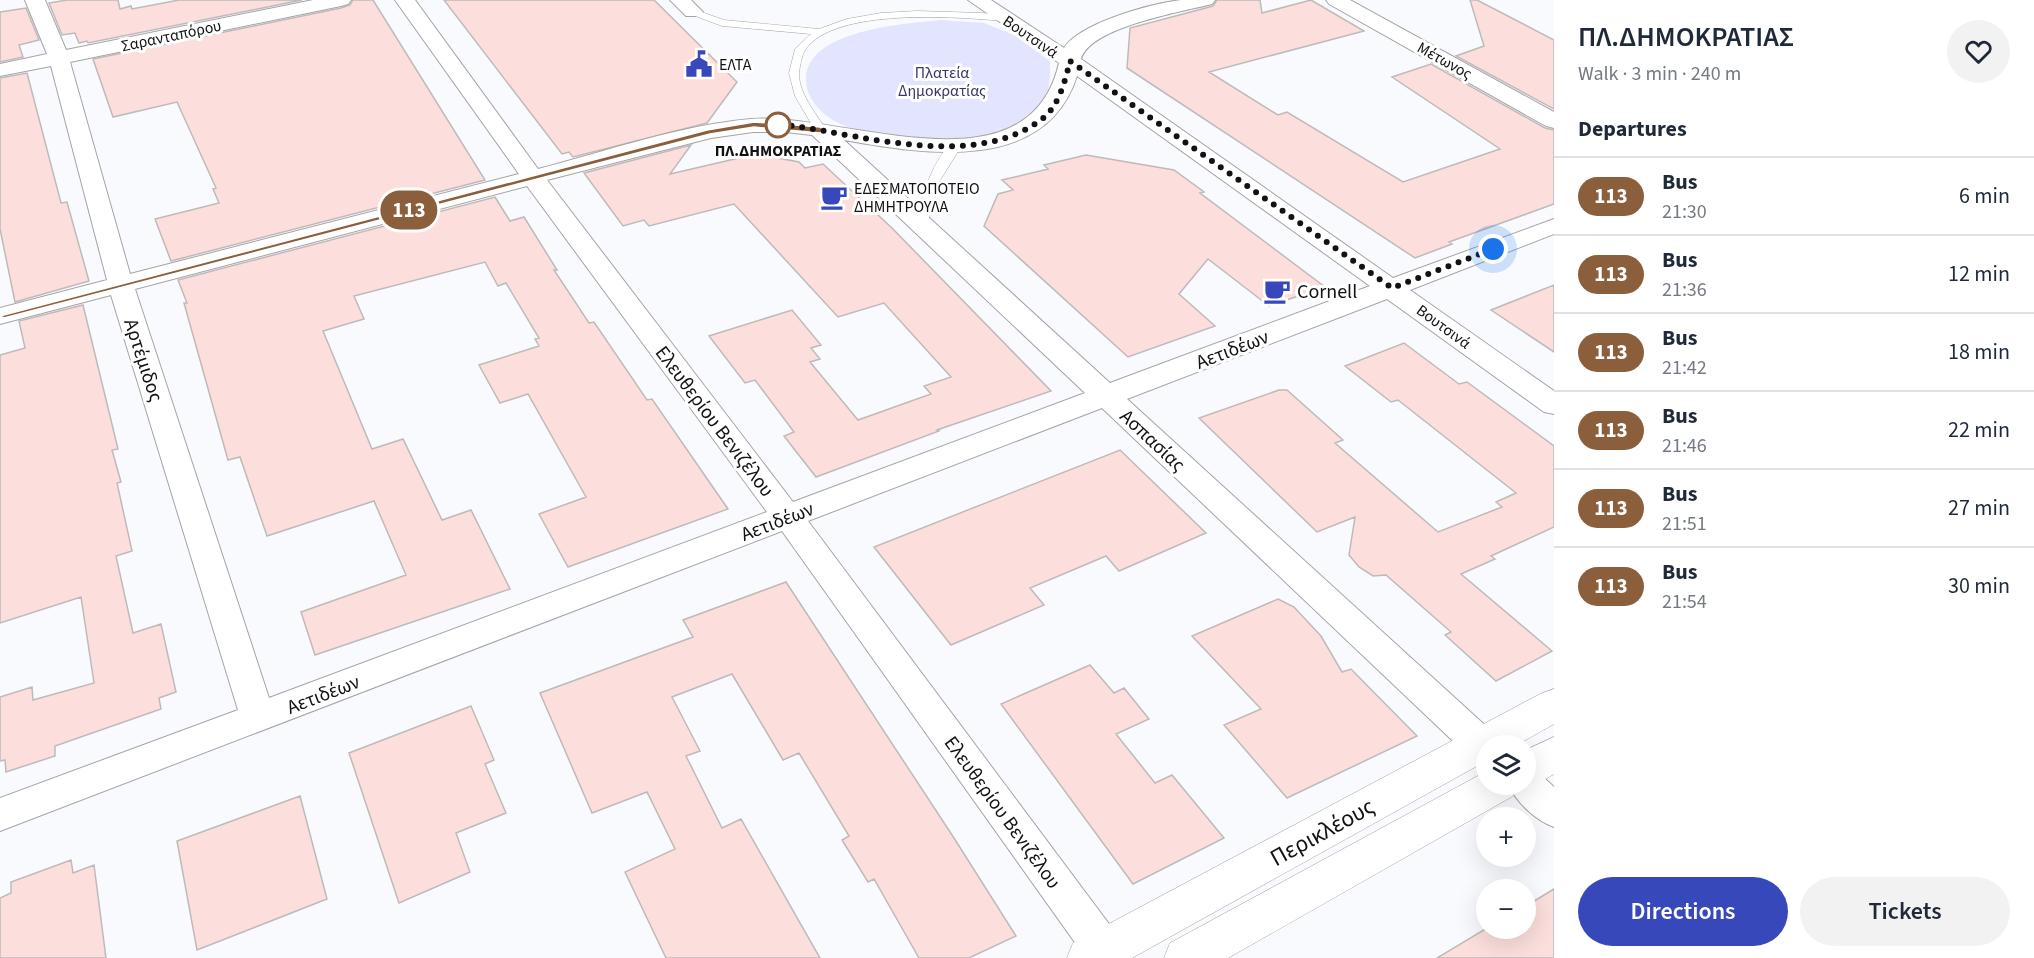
<!DOCTYPE html>
<meta charset="utf-8">
<style>
:root{--surface:#fff;--page:#f2f2f3;--text:#1f2937;--muted:#747a83;--line:#e0e1e3;--accent:#3748bb}
body{margin:0;font-family:"Source Sans 3",sans-serif;background:var(--page);color:var(--text);height:100vh;display:flex;flex-direction:column;font-size:22px;white-space:nowrap}
*{box-sizing:border-box;margin:0}
p{font-size:20px;color:var(--muted)}
.icon{flex:none;width:33px;height:33px;fill:none;stroke:currentColor;stroke-width:2;stroke-linecap:round;stroke-linejoin:round}
.map{position:relative;flex:1;overflow:hidden}
.side{display:flex;flex-direction:column;background:var(--surface);width:480px}
.side>*{flex:none}
.badge{padding:0 12px;border-radius:20px;font-size:21px;line-height:39px}
.controls{position:absolute;left:1476px;top:735px;display:grid;gap:12px}
.controls a{display:grid;place-items:center;width:60px;height:60px;border-radius:50%;background:var(--surface);box-shadow:0 6px 24px #0002;font-size:30px}
.you{position:absolute;width:30px;height:30px;margin:-15px;border:4px solid #fff;border-radius:50%;background:#1a73e8;box-shadow:0 0 0 9px #1a73e833}
.map>.badge{position:absolute;translate:-50% -50%;box-shadow:0 0 0 3px #fff}
h2{padding:0 24px;font-size:22px;line-height:54px}
.round{display:grid;place-items:center;flex:none;width:63px;height:63px;border-radius:32px;background:var(--page)}
.summary{display:flex;align-items:center;justify-content:space-between;height:102px;padding:0 24px}
h1{font-size:28px;font-weight:600;line-height:45px}
.action{display:flex;gap:12px;margin-top:auto;padding:12px 24px}
.action a{flex:1;height:69px;border-radius:36px;background:var(--accent);color:#fff;font-size:24px;font-weight:600;line-height:69px;text-align:center}
.action a+a{background:var(--page);color:var(--text)}
ul{padding:0;list-style:none}
li{display:flex;align-items:center;gap:18px;height:78px;padding:0 24px;border-top:2px solid var(--line)}
li div{flex:1}
li b{display:block;font-size:22px}
li em{font-style:normal}
li .badge{min-width:66px;font-weight:700;text-align:center}
main{display:flex;flex:1;min-height:0}
.map>svg:first-child{display:block}
.green{fill:#e3e4fe}
.building{fill:#fcdedc;stroke:#bfbaba;stroke-width:1.5}
.lines{fill:none;stroke-linecap:round;stroke-linejoin:round}
.service-casing{stroke:#a4a4a8;stroke-width:1}
.minor-casing{stroke:#a4a4a8;stroke-width:2}
.tertiary-casing{stroke:#a4a4a8;stroke-width:1}
.service{fill:#fff;fill-rule:evenodd}
.minor{fill:#fff;fill-rule:evenodd}
.tertiary{fill:#fff;fill-rule:evenodd}
.line{fill:#8b5e3c;stroke:#fff;stroke-width:1.5}
.walk{stroke:#121214;stroke-width:6;stroke-dasharray:0 10.8}
.stop-dot{fill:#fff;stroke:#8b5e3c;stroke-width:3}
.labels{text-anchor:middle;stroke-width:6;stroke-linejoin:round;paint-order:stroke}
.far-street-label{font-size:16px;fill:#121214;stroke:#fff}
.far-poi-label{font-size:16px;fill:#121214;stroke:#fff;text-anchor:start}
.far-park-label{font-size:16px;fill:#393568;stroke:#fff}
.far-stop-label{font-size:16px;font-weight:bold;fill:#121214;stroke:#fff}
.poi-label{font-size:20px;fill:#121214;stroke:#fff;text-anchor:start}
.street-label{font-size:20px;fill:#121214;stroke:#fff}
.near-street-label{font-size:24px;fill:#121214;stroke:#fff}
</style>
<main>
<div class="map">
<svg width="1554" height="958" viewBox="0 0 1554 958">
<rect width="100%" height="100%" fill="#f9fafe"/>
<!-- green -->
<path class="green" d="M941,20L984,23L1014,35L1050,61C1050,79 1050,94 1040,109C1036,114 1030,117 1025,120C982,149 895,144 848,127C830,121 811,106 807,88C795,30 904,24 941,20Z"/>
<!-- building -->
<path class="building" d="M67,0H118L120,9L131,6L132,9L179,0H302L88,43L87,41L79,43L75,33L62,35L49,3Z
M353,0H373L485,180L171,261L155,219L219,203L213,189L216,188L177,102L113,117L93,59L341,8L350,5Z
M444,0H654L737,82L707,123L573,157L569,152L562,154Z
M1217,0H1260L1262,13L1311,0L1364,31L1209,72L1278,115L1287,112L1403,182L1500,149L1392,77L1431,64L1545,128L1554,130V204L1449,242L1452,244L1415,258L1127,68L1130,28L1213,6Z
M1470,0H1477L1554,40V109L1456,56L1484,46Z
M26,8L39,40L19,45L23,57L0,62V12Z
M27,73L61,203L67,202L89,281L15,302L0,229V78Z
M691,145L670,174L756,154L799,162L805,168L823,164L892,228L1051,391L937,430L939,431L816,477L784,436L794,432L755,380L745,383L709,336L792,310L821,345L811,348L820,359L810,362L858,420L931,394L924,386L951,377L884,303L838,317L734,204L649,226L644,220L623,226L584,173Z
M1086,155L1174,170L1204,192L1200,193L1325,287L1269,306L1208,259L1179,294L1215,326L1128,357L984,226L998,194L1013,190L1002,180L1048,169L1044,165Z
M495,197L510,221L524,217L557,270H554L589,323L594,322L647,400L652,399L728,509L568,567L539,514L586,497L528,394L500,403L479,365L539,346L535,339L539,338L506,283L498,286L485,262L354,296L364,319L323,331L372,449L403,439L442,520L471,510L510,589L315,655L301,612L406,575L374,501L267,536L240,457L228,460L184,303H187L178,280Z
M1554,285V352L1491,310Z
M83,305L118,449L112,450L121,482L117,483L132,551L116,556L133,633L161,624L176,692L159,698L161,709L55,746V756L6,772L5,760L0,761V697L32,687L33,700L94,683L81,597L0,623V355L25,348L19,321Z
M1404,343L1459,384L1467,382L1554,446V527L1491,556L1495,559L1461,574L1552,651L1496,681L1445,635L1451,632L1386,575L1373,576L1359,567L1349,555L1355,517L1317,532L1199,418L1279,390H1287L1343,440L1335,443L1438,532L1502,507L1496,502L1516,493L1398,400L1391,402L1345,366Z
M1120,450L1206,533L1119,571L1106,556L1030,588L1044,605L951,645L874,547Z
M786,582L954,838L1016,936L969,958H919L874,879L868,882L842,840L849,836L799,753L783,760L732,674L672,697L700,751L686,756L722,828L741,819L820,958H666L625,872L675,849L647,792L592,813L540,693L693,637L683,620Z
M1278,599L1294,607L1321,636L1342,672L1351,669L1417,736L1287,798L1224,725L1261,709L1192,636Z
M1090,665L1114,693L1124,688L1149,719L1116,734L1155,783L1172,775L1224,838L1133,884L1001,704Z
M471,706L494,760L485,764L506,813L456,833L470,872L399,903L349,753Z
M300,796L327,899L197,950L177,841Z
M71,860L73,873L94,865L106,958H0V898L11,893V882Z
M1554,889V958H1437L1487,928H1526V906Z"/>
<g class="lines">
<defs>
<path id="service" d="M693,9L724,20L819,29L847,19L881,13L917,11L982,13L1004,15L1009,18L1004,21C958,17 834,7 805,50C802,55 800,66 799,72C798,93 816,113 826,130L820,133L816,132L795,96L789,73L795,49L811,34L722,26L690,14V10Z
M956,142L962,145L939,182L927,225L925,228H917L915,225C919,205 935,149 956,142Z"/>
<path id="minor" d="M25,0H45L66,50L313,0H351L348,4L341,6L70,62L130,274L519,174L395,0H415L538,169C607,151 681,125 751,119C843,112 1028,197 1059,63L968,0H991L1064,48C1080,23 1152,3 1182,0C1193,0 1204,0 1215,0L1212,4C1181,12 1090,27 1081,59L1393,278L1554,219V234L1410,290L1554,391V414L1544,412L1387,299L1127,399L1499,738L1502,746H1486V764L1473,760L1102,408L808,521L1124,944L1130,958H1086L782,531L0,831V798L238,710L111,295L0,324V308L107,280L51,66L0,76V64L47,54ZM1077,76L1370,286L1110,383L844,140C923,154 1045,175 1077,76ZM753,132H785L812,135L1085,393L793,502L547,180L711,138ZM527,186L767,512L269,698L135,289Z
M670,0H691L703,12L700,16H686Z
M1326,0H1350L1554,112V128L1546,126L1329,4Z
M1526,768L1539,773L1554,787V827C1535,820 1517,803 1508,784H1526Z"/>
<path id="tertiary" d="M1554,689V724L1515,746H1486V761L1132,958H1067L1073,943L1540,694Z
M1554,737V774C1543,780 1532,789 1519,785L1513,796L1228,958H1164L1170,943L1485,772L1486,771V784H1526V750Z"/>
</defs>
<!-- service casing -->
<use href="#service" class="service-casing"/>
<!-- minor casing -->
<use href="#minor" class="minor-casing"/>
<!-- tertiary casing -->
<use href="#tertiary" class="tertiary-casing"/>
<!-- service -->
<use href="#service" class="service"/>
<!-- minor -->
<use href="#minor" class="minor"/>
<!-- tertiary -->
<use href="#tertiary" class="tertiary"/>
</g>
<!-- line -->
<path class="line" d="M754,122L820,127L825,130L820,133L754,127L710,134L4,318L0,316L707,130Z"/>
<g class="lines">
<!-- walk -->
<path class="walk" d="M778,125H774L795,126C868,137 977,169 1042,119C1059,106 1065,81 1070,61L1392,288L1493,249"/>
</g>
<!-- icons -->
<defs>
<symbol id="civic-bare" viewBox="-9 -9 18 18"><path d="M-.6-6.5H3V-4.5H.6V-3L4-1V1h2V6H-6V1h2V-1L-.6-3ZM-1.2 2.5V6h2.4V2.5Z" fill="#3748bb" stroke="#fff" stroke-width="2.5" paint-order="stroke"/></symbol>
<symbol id="cafe-bare" viewBox="-9 -9 18 18"><path d="M-5.5-4.5H6V0H3Q3 3.5 0 3.5H-2.5Q-5.5 3.5-5.5 0ZM3-3.2v2h1.7v-2ZM-6 4.5H4V6H-6Z" fill="#3748bb" stroke="#fff" stroke-width="2.5" paint-order="stroke"/></symbol>
</defs>
<g fill-rule="evenodd">
<use href="#civic-bare" x="680" y="45" width="38" height="38"/>
<use href="#cafe-bare" x="815" y="178" width="38" height="38"/>
<use href="#cafe-bare" x="1258" y="272" width="38" height="38"/>
</g>
<!-- markers -->
<circle class="stop-dot" cx="778" cy="125" r="12"/>
<g class="labels">
<!-- far-street labels -->
<g class="far-street-label">
<text transform="translate(171 35) rotate(-12)" y="6">Σαρανταπόρου</text>
<text transform="translate(1031 36) rotate(34)" y="6">Βουτσινά</text>
<text transform="translate(1445 60) rotate(29)" y="6">Μέτωνος</text>
<text transform="translate(1444 326) rotate(36)" y="6">Βουτσινά</text>
</g>
<!-- far-poi labels -->
<g class="far-poi-label">
<text x="719" y="70">ΕΛΤΑ</text>
<text x="854" y="194">ΕΔΕΣΜΑΤΟΠΟΤΕΙΟ<tspan x="854" dy="18">ΔΗΜΗΤΡΟΥΛΑ</tspan></text>
</g>
<!-- far-park labels -->
<g class="far-park-label">
<text x="942" y="78">Πλατεία<tspan x="942" dy="18">Δημοκρατίας</tspan></text>
</g>
<!-- far-stop labels -->
<g class="far-stop-label">
<text x="778" y="156">ΠΛ.ΔΗΜΟΚΡΑΤΙΑΣ</text>
</g>
<!-- poi labels -->
<g class="poi-label">
<text x="1297" y="298">Cornell</text>
</g>
<!-- street labels -->
<g class="street-label">
<text transform="translate(1232 349) rotate(-21)" y="7">Αετιδέων</text>
<text transform="translate(144 360) rotate(72)" y="7">Αρτέμιδος</text>
<text transform="translate(715 421) rotate(53)" y="7">Ελευθερίου Βενιζέλου</text>
<text transform="translate(1153 440) rotate(43)" y="7">Ασπασίας</text>
<text transform="translate(777 521) rotate(-21)" y="7">Αετιδέων</text>
<text transform="translate(323 694) rotate(-21)" y="7">Αετιδέων</text>
<text transform="translate(1003 812) rotate(54)" y="7">Ελευθερίου Βενιζέλου</text>
</g>
<!-- near-street labels -->
<g class="near-street-label">
<text transform="translate(1322 832) rotate(-29)" y="8">Περικλέους</text>
</g>
</g>
</svg>
<div class="controls">
<a><svg class="icon" aria-label="layers" viewBox="0 0 24 24"><path d="M12 4l9 5-9 5-9-5zM3 14l9 5 9-5"/></svg></a>
<a>+</a>
<a>−</a>
</div>
<div class="you" style="left:1493px;top:249px"></div>
<b class="badge" style="left:409px;top:210px;background:#8b5e3c;color:#fff">113</b>
</div>
<section class="side">
<div class="summary"><div><h1>ΠΛ.ΔΗΜΟΚΡΑΤΙΑΣ</h1><p>Walk · 3 min · 240 m</p></div><a class="round"><svg class="icon" aria-label="heart" viewBox="0 0 24 24"><path d="M12 20l-8-8c-3-5 5-10 8-4 3-6 11-1 8 4z"/></svg></a></div>
<h2>Departures</h2>
<ul>
<li><span class="badge" style="background:#8b5e3c;color:#fff">113</span><div><b>Bus</b><p>21:30</p></div><em>6 min</em></li>
<li><span class="badge" style="background:#8b5e3c;color:#fff">113</span><div><b>Bus</b><p>21:36</p></div><em>12 min</em></li>
<li><span class="badge" style="background:#8b5e3c;color:#fff">113</span><div><b>Bus</b><p>21:42</p></div><em>18 min</em></li>
<li><span class="badge" style="background:#8b5e3c;color:#fff">113</span><div><b>Bus</b><p>21:46</p></div><em>22 min</em></li>
<li><span class="badge" style="background:#8b5e3c;color:#fff">113</span><div><b>Bus</b><p>21:51</p></div><em>27 min</em></li>
<li><span class="badge" style="background:#8b5e3c;color:#fff">113</span><div><b>Bus</b><p>21:54</p></div><em>30 min</em></li>
</ul>
<div class="action"><a>Directions</a><a>Tickets</a></div>
</section>
</main>
